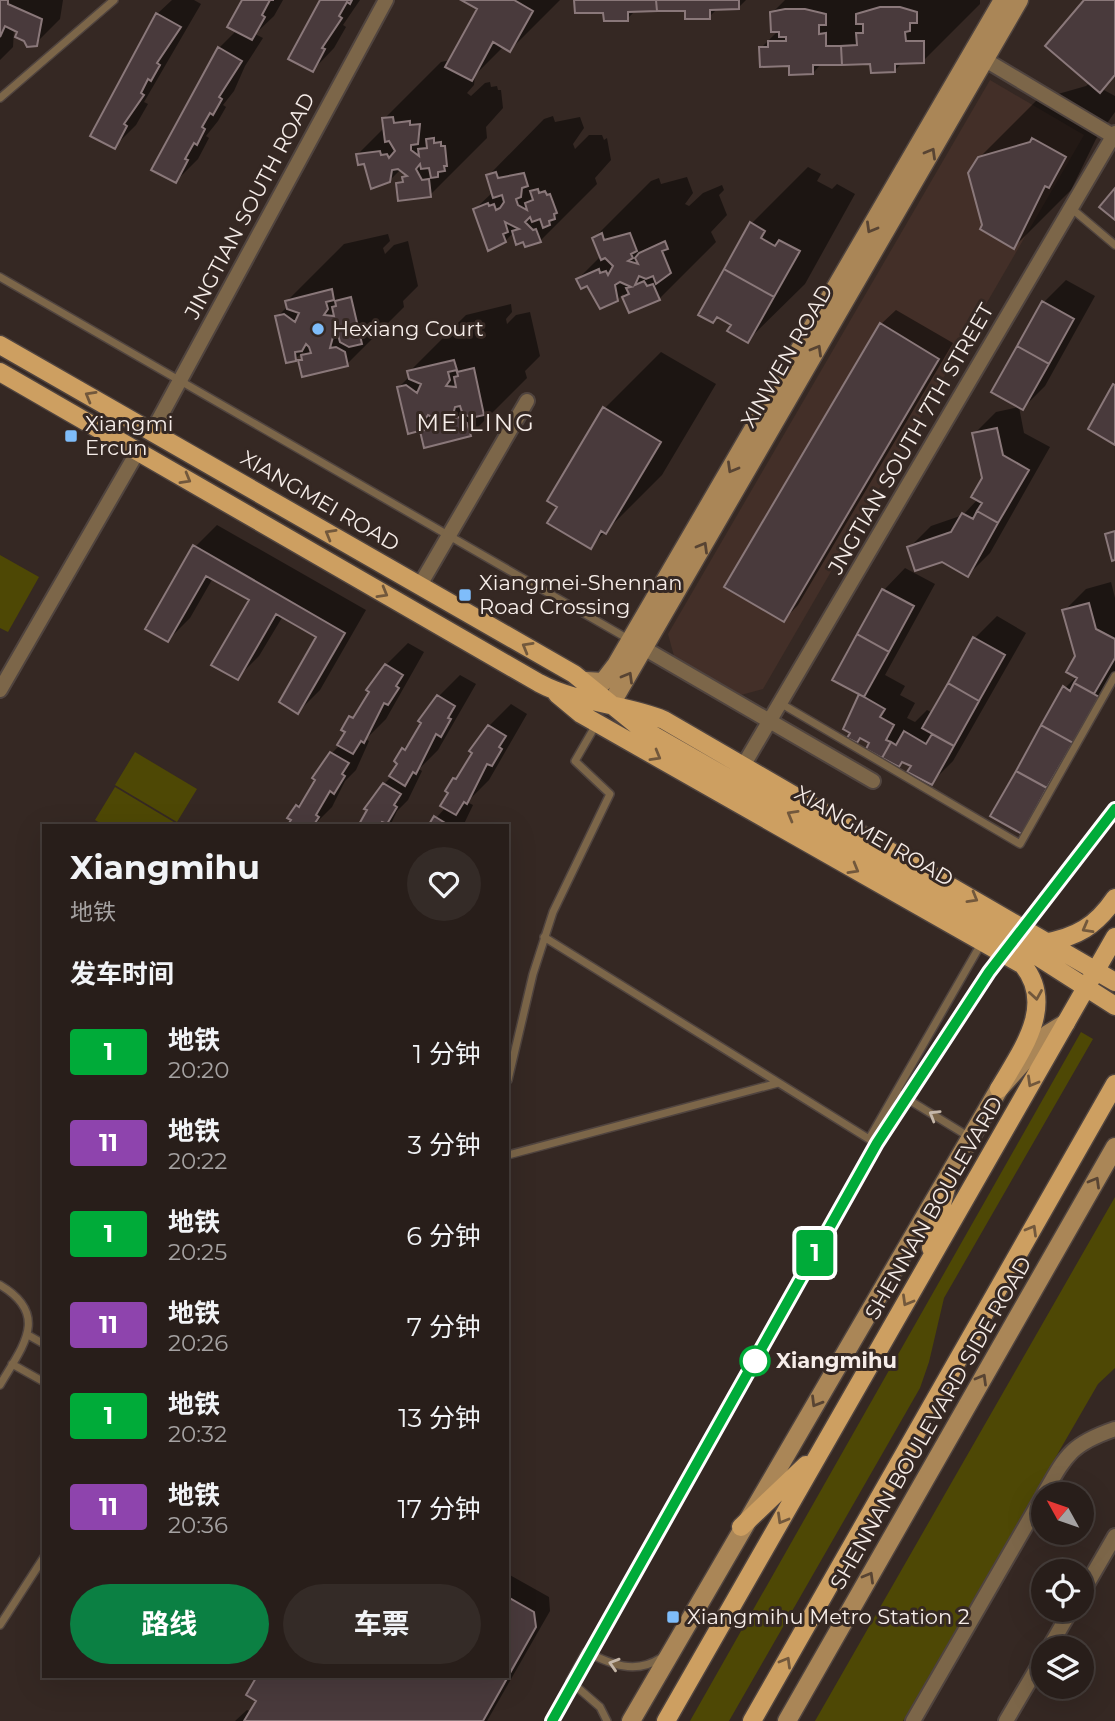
<!DOCTYPE html>
<html lang="zh">
<meta charset="utf-8">
<style>
:root{--surface:#281e1a;--page:#342b27;--text:#f1f3f6;--muted:#a5a2a2;--line:#443c39;--accent:#0b8043}
body{margin:0;font-family:Montserrat,"Noto Sans SC",sans-serif;background:var(--page);color:var(--text);height:100vh;display:flex;flex-direction:column;font-size:26px;white-space:nowrap}
*{box-sizing:border-box;margin:0}
p{font-size:23px;color:var(--muted)}
.icon{flex:none;width:38px;height:38px;fill:none;stroke:currentColor;stroke-width:2;stroke-linecap:round;stroke-linejoin:round}
.map{position:relative;flex:1;overflow:hidden}
.details{position:absolute;left:42px;top:824px;width:467px;height:854px;display:flex;flex-direction:column;background:var(--surface);border-radius:0px;box-shadow:0 7px 28px #0002,0 0 0 2px var(--line)}
.details>*{flex:none}
.badge{padding:0 14px;border-radius:5px;font-size:24px;line-height:46px}
.needle{width:46px;rotate:310deg}
.buttons{position:absolute;left:1031px;top:1482px;display:grid;gap:14px}
.buttons a{display:grid;place-items:center;width:63px;height:63px;border-radius:50%;background:var(--surface);box-shadow:0 7px 28px #0002,0 0 0 2px var(--line);font-size:35px}
.map>.badge{position:absolute;translate:-50% -50%;box-shadow:0 0 0 4px #fff}
h2{padding:0 28px;font-size:26px;line-height:63px}
.round{display:grid;place-items:center;flex:none;width:74px;height:74px;border-radius:37px;background:var(--page)}
.overview{display:flex;align-items:center;justify-content:space-between;height:119px;padding:0 28px}
h1{font-size:33px;font-weight:700;line-height:52px}
.button{display:flex;gap:14px;margin-top:auto;padding:14px 28px}
.button a{flex:1;height:80px;border-radius:42px;background:var(--accent);color:#fff;font-size:28px;font-weight:700;line-height:80px;text-align:center}
.button a+a{background:var(--page);color:var(--text)}
ul{padding:0;list-style:none}
li{display:flex;align-items:center;gap:21px;height:91px;padding:0 28px}
li div{flex:1}
li b{display:block;font-size:26px}
li em{font-style:normal}
li .badge{min-width:77px;font-weight:700;text-align:center}
.map>svg:first-child{display:block}
.built{fill:#432f28}
.green{fill:#4e4805}
.shadow{fill:#0007}
.building{fill:#493a3c;stroke:#8a787a;stroke-width:2}
.lines{fill:none;stroke-linecap:round;stroke-linejoin:round}
.lane-casing{stroke:#50443f;stroke-width:10}
.street-casing{stroke:#50443f;stroke-width:18}
.secondary-casing{stroke:#50443f;stroke-width:21}
.primary-casing{stroke:#50443f;stroke-width:21}
.lane{stroke:#7c6649;stroke-width:7}
.street{stroke:#7c6649;stroke-width:14}
.secondary{stroke:#aa8657;stroke-width:18}
.primary{stroke:#cd9f61;stroke-width:18}
.oneway{stroke:#584433}
.oneway2{stroke:#72583c}
.oneway3{stroke:#c5b7a9}
.line-casing{stroke:#fff;stroke-width:16}
.line{stroke:#00ab39;stroke-width:10}
.poi-dot{fill:#7fbdfa;stroke:#352823;stroke-width:2.5}
.stop-dot{fill:#fff;stroke:#00ab39;stroke-width:3.5}
.labels{text-anchor:middle;stroke-width:6;stroke-linejoin:round;paint-order:stroke}
.street-label{font-size:21px;fill:#f6ede9;stroke:#352823}
.poi-label{font-size:21px;fill:#f6ede9;stroke:#352823;text-anchor:start}
.stop-label{font-size:21px;font-weight:bold;fill:#f6ede9;stroke:#352823;text-anchor:start}
.quarter-label{font-size:24px;letter-spacing:2px;fill:#f6ede9;stroke:#352823}
</style>
<div class="map">
<svg width="1115" height="1721" viewBox="0 0 1115 1721">
<rect width="100%" height="100%" fill="#352823"/>
<!-- built -->
<path class="built" d="M990,80L1084,135L763,689L741,695L674,656L668,634Z"/>
<!-- green -->
<path class="green" d="M0,555L39,577L8,632L0,628Z
M135,752L197,789L177,822L115,785Z
M115,787L177,824L176,826H105L95,820Z
M1081,1032L1093,1039L944,1298L929,1362L920,1388L729,1721H690Z
M1115,1197V1368L1098,1384L903,1721H815Z"/>
<!-- shadow -->
<path class="shadow" d="M0,0H63L60,19L33,46L14,29L13,47L0,60Z
M172,0H194L201,4L144,102L148,104L136,125L114,147L157,14Z
M244,0H283L274,16L255,34L263,38L245,66L234,91L223,105L226,107L218,121L206,136L209,138L198,159L176,181L219,48L237,30Z
M322,0H360L343,25L346,27L334,48L313,70Z
M465,0H560L510,50L504,46L475,75L474,85L467,93L471,96L485,83L490,82L491,87L497,86L498,90H501L503,108L486,127L487,138L430,195L398,184L407,174L401,169L389,181L358,154L385,127L384,119L441,62L451,60L480,8Z
M576,0H746L738,8H718L709,17L687,9L636,10L627,19Z
M785,0H980V4L923,61L903,62L894,71L872,62L822,63L813,73L761,48L779,30L772,13Z
M1087,0H1115V75L1102,89L1115,96V112L1096,139L1071,190L1014,247L979,158L1037,100L1086,86L1091,82Z
M553,116L555,122L580,117L584,128L573,144L575,149L589,135H602L604,140L607,138L611,160L595,178L597,184L540,241L514,232L505,241L475,209L493,192L488,176L544,119Z
M808,167L821,174L817,181L832,189L837,184L855,194L805,284L748,340L733,324L751,224Z
M687,177L693,193L685,204L689,206L703,193L722,185L724,190L719,195L727,215L711,232L716,242L659,299L630,311L623,294L617,300L578,279L601,256L594,238L651,181L659,178L661,184Z
M388,234L390,241L383,248L385,254L394,245L408,241L418,286L403,301L404,307L347,364L300,361L304,357L303,352L295,359L277,317L288,306L287,301L344,244Z
M1066,280L1095,296L1045,386L1023,408L994,391L1044,302Z
M511,304L512,312L506,319L507,324L516,315L530,312L540,356L525,371L527,378L470,435L422,432L426,428L425,423L418,430L399,387L410,376L409,372L466,315Z
M896,310L953,343L798,605L784,620L881,324Z
M661,352L716,384L662,475L590,547L605,408Z
M1019,407L1024,433L1050,447L990,553L968,575L942,560L909,548L931,526L963,515L978,499L984,478L974,434L996,412Z
M217,525L366,610L320,690L298,712L319,636L283,616L259,656L237,678L251,600L213,578L190,618L168,640L195,547Z
M905,568L935,584L885,675L905,686L900,695L915,703L907,718L915,722L927,710L933,713L975,638L997,616L1026,633L953,761L931,783L913,766L871,742L861,694L834,679L884,590Z
M1111,582L1115,598V682L1043,810L1021,832L1065,688L1077,676V656L1064,611L1086,589Z
M408,643L424,652L386,719L366,739L369,741L356,770L345,781L332,807L313,826H289L297,806L308,794L332,753L340,745L351,718L362,706L386,665Z
M460,675L476,684L438,750L419,769L422,771L408,800L397,811L390,826H360L384,784L393,775L403,749L415,737L438,697Z
M511,704L527,714L489,780L467,802L473,805L463,826H429L446,807L454,779L465,768L489,726Z
M508,1574L549,1597L550,1611L487,1721H235L247,1710L251,1712L258,1700L508,1676Z"/>
<!-- building -->
<path class="building" d="M0,0H8V4L42,19L37,46L27,47L24,41L15,37L17,32L5,26L0,37Z
M242,0H274H270L262,15L265,17L252,40L227,27Z
M320,0H352L350,4L347,2L339,16L342,18L322,48L325,49L313,72L288,59Z
M461,0H514L533,11L510,52L493,42L472,81L445,67L477,9Z
M574,0H656L657,11L628,12V21H604L603,13H575Z
M656,0H739V9L710,10V19H685V11H657Z
M1084,0H1115V75L1100,93L1045,46Z
M880,7H900L917,12V23H910V31L905,32L906,41H924V63L895,64V72L871,73L870,64L842,65L841,46L857,45L856,33H863V24H856V14Z
M785,9H805L826,14V25H819V34L826,33V46H841L842,65H813V74L789,75V66L760,67L759,47H768V41H786V37H779V32H771L770,12Z
M156,13L181,27L157,63L160,65L151,81L148,79L141,93L144,95L124,124L127,126L115,149L90,136Z
M218,47L242,61L219,97L222,99L213,115L210,113L202,127L205,129L197,145L194,143L185,159L188,160L176,183L151,170Z
M393,117L394,123L410,121V125L420,124L418,144L411,145V150L419,156L418,149L427,148L426,139L434,138V143L441,142V146H445L447,166H444L445,171L438,172V177L431,178L429,168L421,169L420,164L416,169L422,180L429,179L431,197L398,201L396,183L403,182L402,177L407,176L398,169L392,170L390,182L371,189L364,164L358,165L356,154L380,151L381,155L387,154L389,158L395,151L389,141L385,142L382,118Z
M1032,138L1066,157L1049,188L1045,186L1014,249L980,229L982,225L968,173L978,157L1030,142Z
M496,172L498,178L524,173L528,186L522,188L521,197L516,199L518,205L527,210L525,203L533,200L530,191L538,189L539,193L545,191L547,195L550,194L557,213L554,214L555,219L549,221L550,225L543,228L540,219L532,222L530,217L525,222L533,230L536,229L541,242L525,247L523,242L516,245L512,231L519,229L505,222L508,232L503,234L506,242L488,251L473,209L488,203L489,206L494,204L496,210L500,208L504,202L502,195L493,198L486,175Z
M1115,188V220L1099,207Z
M750,222L765,231L761,238L775,246L779,240L800,251L774,297L724,269Z
M602,233L604,240L630,233L637,251L631,254L633,258L628,261L638,264L635,258L639,253L665,241L668,249L662,251L671,273L656,284L653,276L646,279L639,276L635,285L644,281L647,286L653,284L660,300L629,313L622,297L629,294L626,288L631,287L620,282L615,285L618,301L600,309L587,286L581,289L576,279L599,269L600,273L606,271L608,275L613,266L605,258L601,260L592,238Z
M724,269L774,297L748,343L727,331L731,325L717,317L713,323L698,315Z
M332,289L334,300L326,302L328,309L324,315L334,316L332,307L336,306L335,301L351,297L362,344L349,347L340,342L338,335L333,337L330,348L336,347L345,352L348,366L302,377L298,360H302L301,355L311,353L309,347L306,344L302,351L295,352L296,361L286,363L275,316L284,314L295,322L299,313L287,309L285,301Z
M1042,301L1074,319L1049,364L1017,346Z
M880,323L939,359L784,622L724,587Z
M1017,346L1049,364L1023,410L991,392Z
M454,360L457,370L448,372L450,380L446,386L456,387L454,377L458,376L457,372L474,368L484,415L471,418L462,412L460,406L455,407L452,419L458,417L467,423L471,436L424,448L420,431L425,430L424,426L433,423L432,417L428,415L424,421L417,423L419,431L408,434L397,387L406,385L417,393L421,384L409,379L407,371Z
M1113,384L1115,385V445L1088,429Z
M603,407L661,442L606,534L601,531L591,549L547,523L557,507L547,501Z
M997,428L1003,455L1029,470L998,523L977,511L982,503L971,497L982,478L972,433Z
M977,511L998,523L968,577L942,562L915,571L907,547L951,532L962,513L973,519Z
M1115,531V560L1112,561L1105,534Z
M193,545L345,633L298,714L279,702L316,637L276,614L238,680L211,665L249,600L206,576L168,642L145,629Z
M882,589L914,606L889,652L857,634Z
M1089,603L1096,629L1115,639V658L1094,694L1074,683L1077,678L1066,672L1075,656L1062,610Z
M857,634L889,652L864,697L832,680Z
M973,637L1005,655L979,701L948,683Z
M385,664L403,675L396,686L399,688L388,705L384,703L364,743L361,741L353,754L337,745L345,732L341,730L349,716L353,718L369,692L366,690Z
M948,683L979,701L954,746L922,728Z
M1074,683L1099,697L1073,743L1041,725L1063,686L1070,691Z
M859,694L885,709L880,717L894,725L886,740L891,742L882,758L866,749L869,743L860,738L857,743L847,738L850,733L843,729Z
M437,695L455,706L448,718L451,719L441,737L436,734L416,774L413,772L405,786L389,776L397,764L394,761L402,748L405,750L421,723L418,721Z
M488,725L506,736L499,747L502,749L492,766L487,764L467,804L464,802L456,815L440,806L448,793L445,791L453,778L456,779L472,753L469,751Z
M1041,725L1073,743L1047,788L1016,771Z
M904,731L926,744L932,734L954,746L932,785L907,772L911,766L902,762L899,767L882,758L891,742L896,745Z
M330,752L349,763L342,774L345,776L334,794L330,791L316,815L319,817L313,826H287L291,820L287,818L296,805L299,807L315,780L312,778Z
M1016,771L1047,788L1022,834L990,816Z
M383,783L401,794L394,805L397,807L387,824L382,822L380,826H358L367,810L364,809Z
M434,816L450,826H428Z
M508,1597L534,1612L536,1627L483,1721H244L256,1701L246,1695L257,1676H508Z"/>
<g class="lines">
<defs>
<path id="lane" d="M0,98L114,0
M1071,208L1115,245
M0,277L630,640
M780,703L1020,844L1115,676
M544,937L869,1139L981,944
M508,1080L533,974L553,912L610,794L575,761L597,723
M896,1092L971,1138
M508,1155L778,1083
M0,1285C51,1315 22,1347 0,1385
M28,1335L44,1344
M12,1364L44,1382
M0,1625L44,1557
M607,1721L600,1707L570,1681L586,1652C611,1664 635,1675 661,1658"/>
<path id="street" d="M977,55L1113,136
M152,432L386,0
M420,585L527,401
M635,643L873,781
M0,690L138,451
M743,766L1115,133
M1044,1494C1066,1455 1071,1444 1115,1429
M1082,1593L1115,1536
M1049,1648L1071,1610
M913,1721L1043,1496
M1006,1721L1043,1658"/>
<path id="secondary" d="M586,681L603,682L616,665L1003,0
M611,704L1019,0
M631,1721L999,1089L1048,1034L1066,1023
M787,1721L1115,1147"/>
<path id="primary" d="M0,345L574,674L639,727L1021,946L1115,1006
M0,372L539,683C578,704 623,703 664,720L1115,982
M557,694L581,714L1023,965C1056,1006 1021,1051 999,1089
M1044,943C1077,937 1096,926 1115,898
M931,1248L948,1180
M741,1527L806,1465
M666,1721L1115,937
M752,1721L1115,1084"/>
</defs>
<!-- lane casing -->
<use href="#lane" class="lane-casing"/>
<!-- street casing -->
<use href="#street" class="street-casing"/>
<!-- secondary casing -->
<use href="#secondary" class="secondary-casing"/>
<!-- primary casing -->
<use href="#primary" class="primary-casing"/>
<!-- lane -->
<use href="#lane" class="lane"/>
<!-- street -->
<use href="#street" class="street"/>
<!-- secondary -->
<use href="#secondary" class="secondary"/>
<!-- primary -->
<use href="#primary" class="primary"/>
</g>
<!-- one-way arrows -->
<defs><path id="oneway-chevron" d="M-2-3.5L2.5 0L-2 3.5" fill="none" stroke-width="1.6" stroke-linecap="round" stroke-linejoin="round" transform="scale(1.75)"/></defs>
<g class="oneway">
<use href="#oneway-chevron" transform="translate(931 153) rotate(-60)"/>
<use href="#oneway-chevron" transform="translate(871 228) rotate(120)"/>
<use href="#oneway-chevron" transform="translate(817 350) rotate(-60)"/>
<use href="#oneway-chevron" transform="translate(732 468) rotate(120)"/>
<use href="#oneway-chevron" transform="translate(703 547) rotate(-60)"/>
<use href="#oneway-chevron" transform="translate(628 677) rotate(-60)"/>
<use href="#oneway-chevron" transform="translate(1095 1182) rotate(-60)"/>
<use href="#oneway-chevron" transform="translate(982 1379) rotate(-60)"/>
<use href="#oneway-chevron" transform="translate(816 1402) rotate(121)"/>
<use href="#oneway-chevron" transform="translate(869 1577) rotate(-60)"/>
</g>
<g class="oneway2">
<use href="#oneway-chevron" transform="translate(90 396) rotate(-150)"/>
<use href="#oneway-chevron" transform="translate(186 479) rotate(30)"/>
<use href="#oneway-chevron" transform="translate(330 534) rotate(-150)"/>
<use href="#oneway-chevron" transform="translate(383 593) rotate(30)"/>
<use href="#oneway-chevron" transform="translate(527 647) rotate(-150)"/>
<use href="#oneway-chevron" transform="translate(656 756) rotate(30)"/>
<use href="#oneway-chevron" transform="translate(792 815) rotate(-150)"/>
<use href="#oneway-chevron" transform="translate(854 869) rotate(30)"/>
<use href="#oneway-chevron" transform="translate(973 898) rotate(30)"/>
<use href="#oneway-chevron" transform="translate(1087 928) rotate(151)"/>
<use href="#oneway-chevron" transform="translate(1036 995) rotate(81)"/>
<use href="#oneway-chevron" transform="translate(1032 1082) rotate(120)"/>
<use href="#oneway-chevron" transform="translate(1032 1230) rotate(-60)"/>
<use href="#oneway-chevron" transform="translate(907 1301) rotate(120)"/>
<use href="#oneway-chevron" transform="translate(782 1519) rotate(120)"/>
<use href="#oneway-chevron" transform="translate(786 1662) rotate(-60)"/>
</g>
<g class="oneway3">
<use href="#oneway-chevron" transform="translate(934 1115) rotate(-149)"/>
<use href="#oneway-chevron" transform="translate(614 1664) rotate(-163)"/>
</g>
<g class="lines">
<defs>
<path id="line" d="M552,1721L877,1143L989,972L1115,809"/>
</defs>
<!-- line casing -->
<use href="#line" class="line-casing"/>
<!-- line -->
<use href="#line" class="line"/>
</g>
<!-- markers -->
<g class="poi-dot">
<circle cx="318" cy="329" r="7"/>
<rect x="64" y="429" width="14" height="14" rx="3.5"/>
<rect x="458" y="588" width="14" height="14" rx="3.5"/>
<rect x="666" y="1610" width="14" height="14" rx="3.5"/>
</g>
<circle class="stop-dot" cx="755" cy="1361" r="14"/>
<g class="labels">
<!-- street labels -->
<g class="street-label">
<text transform="translate(250 206) rotate(-62)" y="7">JINGTIAN SOUTH ROAD</text>
<text transform="translate(787 356) rotate(-60)" y="7">XINWEN ROAD</text>
<text transform="translate(911 439) rotate(-60)" y="7">JNGTIAN SOUTH 7TH STREET</text>
<text transform="translate(320 501) rotate(30)" y="7">XIANGMEI ROAD</text>
<text transform="translate(874 836) rotate(30)" y="7">XIANGMEI ROAD</text>
<text transform="translate(934 1208) rotate(-60)" y="7">SHENNAN BOULEVARD</text>
<text transform="translate(931 1423) rotate(-60)" y="7">SHENNAN BOULEVARD SIDE ROAD</text>
</g>
<!-- poi labels -->
<g class="poi-label">
<text x="332" y="336">Hexiang Court</text>
<text x="85" y="431">Xiangmi<tspan x="85" dy="24">Ercun</tspan></text>
<text x="479" y="590">Xiangmei-Shennan<tspan x="479" dy="24">Road Crossing</tspan></text>
<text x="687" y="1624">Xiangmihu Metro Station 2</text>
</g>
<!-- stop labels -->
<g class="stop-label">
<text x="776" y="1368">Xiangmihu</text>
</g>
<!-- quarter labels -->
<g class="quarter-label">
<text x="476" y="431">MEILING</text>
</g>
</g>
</svg>
<div class="buttons">
<a><svg class="needle" viewBox="-14 -14 28 28"><path d="M0-13l5 13h-10z" fill="#e53935"/><path d="M0 13l5-13h-10z" fill="#a5a2a2"/></svg></a>
<a><svg class="icon" aria-label="locate" viewBox="0 0 24 24"><circle cx="12" cy="12" r="6"/><path d="M12 2v4M12 18v4M2 12h4M18 12h4"/></svg></a>
<a><svg class="icon" aria-label="layers" viewBox="0 0 24 24"><path d="M12 4l9 5-9 5-9-5zM3 14l9 5 9-5"/></svg></a>
</div>
<b class="badge" style="left:815px;top:1253px;background:#00ab39;color:#fff">1</b>
<section class="details">
<div class="overview"><div><h1>Xiangmihu</h1><p>地铁</p></div><a class="round"><svg class="icon" aria-label="heart" viewBox="0 0 24 24"><path d="M12 20l-8-8c-3-5 5-10 8-4 3-6 11-1 8 4z"/></svg></a></div>
<h2>发车时间</h2>
<ul>
<li><span class="badge" style="background:#00ab39;color:#fff">1</span><div><b>地铁</b><p>20:20</p></div><em>1 分钟</em></li>
<li><span class="badge" style="background:#8e44ad;color:#fff">11</span><div><b>地铁</b><p>20:22</p></div><em>3 分钟</em></li>
<li><span class="badge" style="background:#00ab39;color:#fff">1</span><div><b>地铁</b><p>20:25</p></div><em>6 分钟</em></li>
<li><span class="badge" style="background:#8e44ad;color:#fff">11</span><div><b>地铁</b><p>20:26</p></div><em>7 分钟</em></li>
<li><span class="badge" style="background:#00ab39;color:#fff">1</span><div><b>地铁</b><p>20:32</p></div><em>13 分钟</em></li>
<li><span class="badge" style="background:#8e44ad;color:#fff">11</span><div><b>地铁</b><p>20:36</p></div><em>17 分钟</em></li>
</ul>
<div class="button"><a>路线</a><a>车票</a></div>
</section>
</div>
